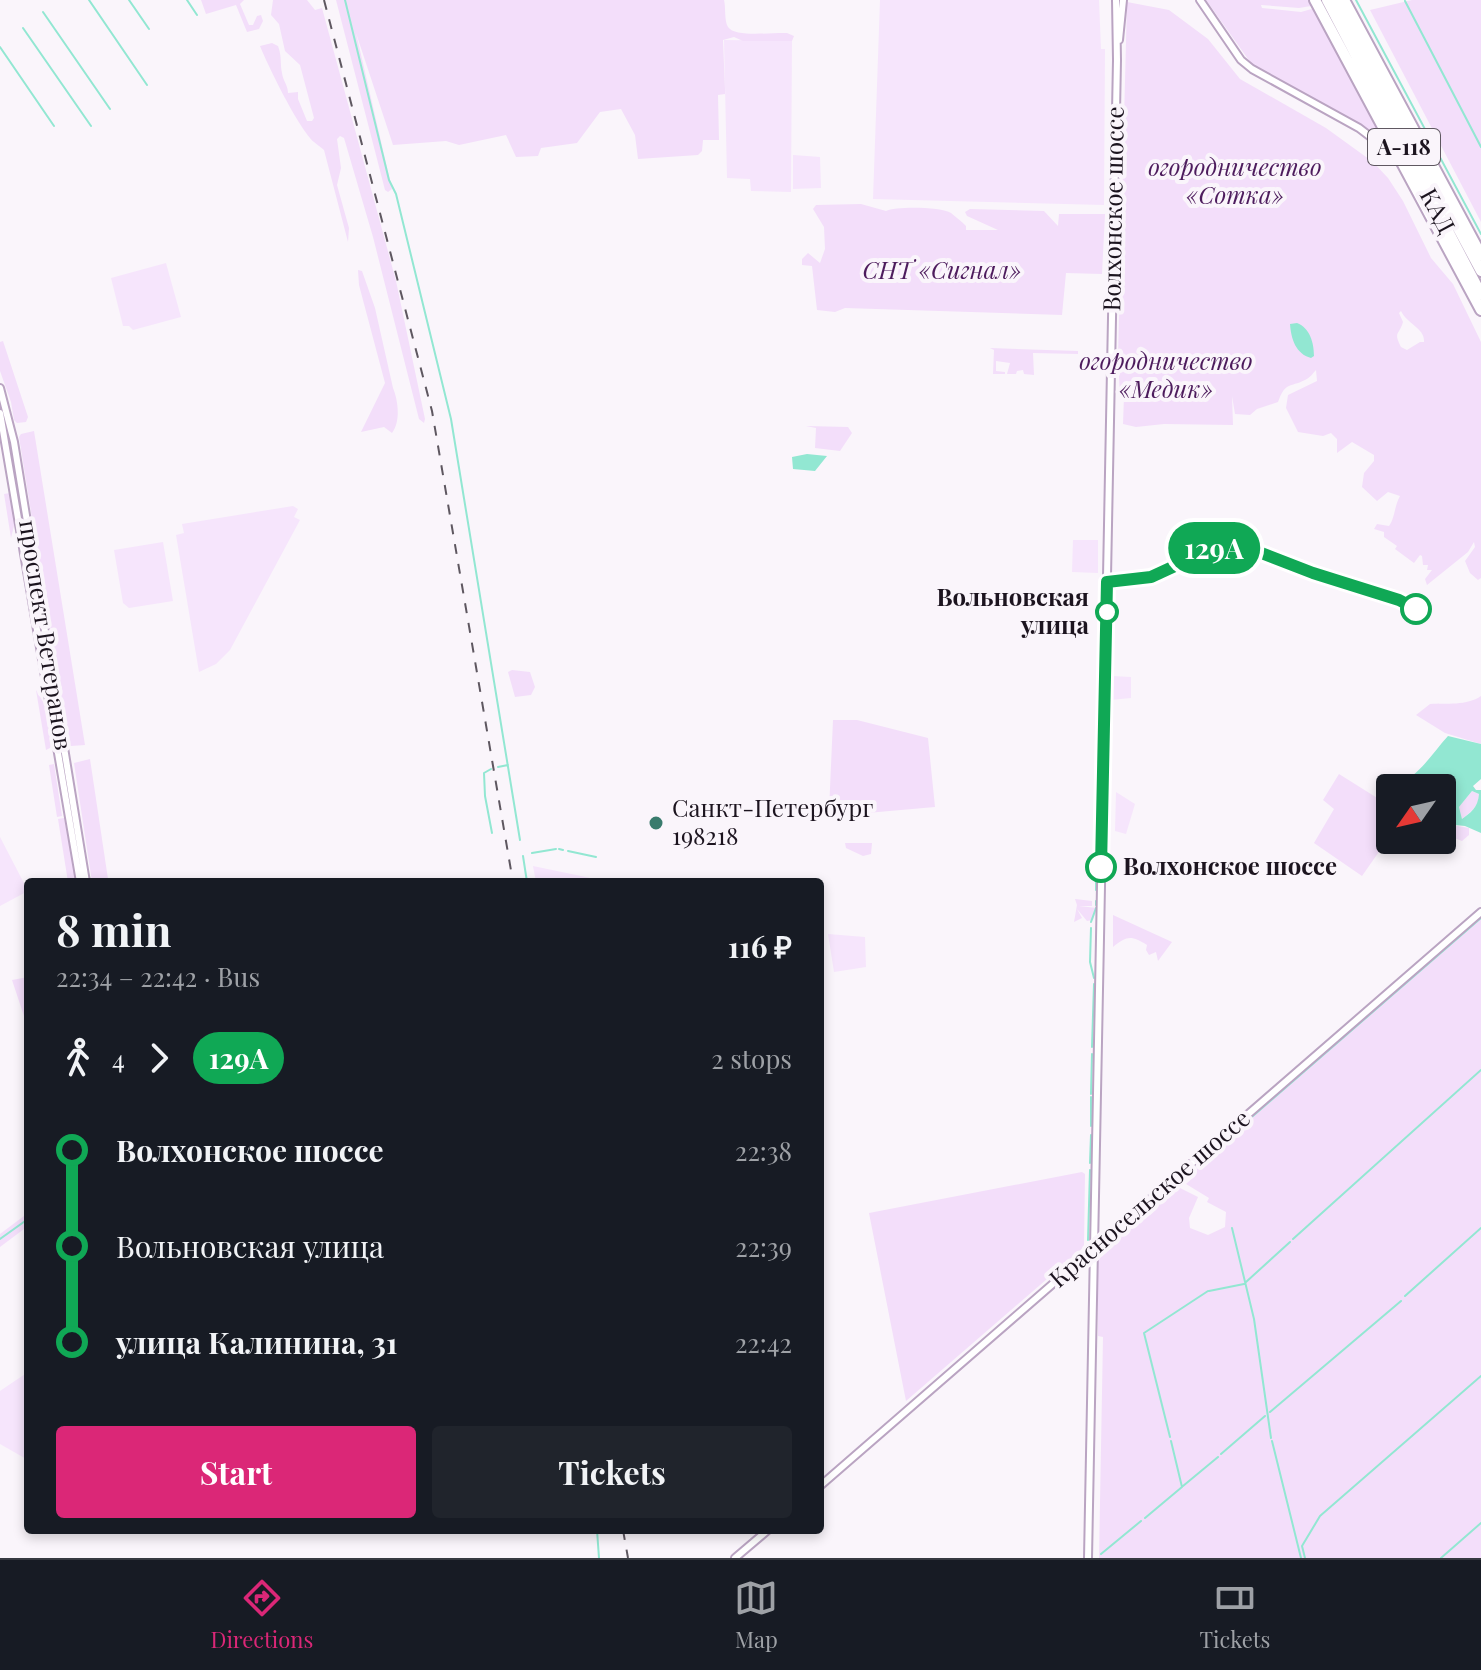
<!DOCTYPE html>
<meta charset="utf-8">
<style>
:root{--surface:#171b24;--page:#20242c;--text:#f1f3f6;--muted:#9ea1a6;--line:#363941;--accent:#db2777}
body{margin:0;font-family:"Playfair Display",serif;background:var(--page);color:var(--text);height:100vh;display:flex;flex-direction:column;font-size:30px;white-space:nowrap}
*{box-sizing:border-box;margin:0}
p{font-size:26px;color:var(--muted)}
.icon{flex:none;width:44px;height:44px;fill:none;stroke:currentColor;stroke-width:2;stroke-linecap:round;stroke-linejoin:round}
.map{position:relative;flex:1;overflow:hidden}
.details{position:absolute;left:24px;top:878px;width:800px;height:656px;display:flex;flex-direction:column;background:var(--surface);border-radius:8px;box-shadow:0 4px 12px #0003}
.details>*{flex:none}
.badge{padding:0 16px;border-radius:26px;font-size:28px;line-height:52px}
.needle{width:52px;rotate:236deg}
.tools{position:absolute;left:1376px;top:774px;display:grid;gap:16px}
.tools a{display:grid;place-items:center;width:80px;height:80px;border-radius:8px;background:var(--surface);box-shadow:0 4px 12px #0003;font-size:40px}
.map>.badge{position:absolute;translate:-50% -50%;box-shadow:0 0 0 4px #fff}
.legs{display:flex;align-items:center;gap:12px;height:88px;padding:0 32px;font-size:26px}
.legs p{margin-inline-start:auto}
.summary{display:flex;align-items:center;justify-content:space-between;height:136px;padding:0 32px}
h1{font-size:44px;font-weight:700;line-height:60px}
.cta{display:flex;gap:16px;margin-top:auto;padding:16px 32px}
.cta a{flex:1;height:92px;border-radius:8px;background:var(--accent);color:#fff;font-size:32px;font-weight:700;line-height:92px;text-align:center}
.cta a+a{background:var(--page);color:var(--text)}
ul{padding:0 32px;list-style:none}
li{display:flex;align-items:center;gap:28px;height:96px;font-size:30px}
li i{display:grid;place-items:center;width:12px;height:100%;margin:0 10px;background:currentColor}
li i::after{content:'';width:20px;height:20px;margin:-10px;border:6px solid;border-radius:50%;background:var(--surface)}
li p{margin-inline-start:auto}
li:first-child i{background:linear-gradient(#0000 50%,currentColor 0)}
li:last-child i{background:linear-gradient(currentColor 50%,#0000 0)}
.tab-bar{display:flex;justify-content:space-around;align-items:center;height:112px;border-top:2px solid var(--line);background:var(--surface);font-size:22px;color:var(--muted)}
.tab-bar a{display:grid;justify-items:center;gap:4px}
.tab-bar .selected{color:var(--accent)}
.map>svg:first-child{display:block}
.built{fill:#f6e5fc}
.green{fill:#f3defa;fill-rule:evenodd}
.water{fill:#92e7d2;fill-rule:evenodd}
.lines{fill:none;stroke-linecap:round;stroke-linejoin:round}
.stream{stroke:#92e7d2;stroke-width:2}
.secondary-casing{stroke:#baa4c2;stroke-width:10}
.highway-casing{stroke:#baa4c2;stroke-width:14}
.secondary{stroke:#fff;stroke-width:6}
.highway{stroke:#fff;stroke-width:10}
.rail{stroke:#5e5760;stroke-width:2;stroke-dasharray:10 10;stroke-linecap:butt}
.line-1-casing{stroke:#fff;stroke-width:18}
.line-1{stroke:#10a855;stroke-width:12}
.stop-1-dot{fill:#fff;stroke:#10a855;stroke-width:4}
.poi-dot{fill:#397b6d;stroke:#faf5fb;stroke-width:3}
.labels{text-anchor:middle;stroke-width:8;stroke-linejoin:round;paint-order:stroke}
.shield{fill:#faf5fb;stroke:#5f5861;stroke-width:2}
.shield-label{font-size:22px;font-weight:bold;fill:#1c141f}
.park-label{font-size:24px;font-style:italic;fill:#4d1c5d;stroke:#faf5fb}
.street-label{font-size:24px;fill:#1c141f;stroke:#faf5fb}
.stop-label{font-size:24px;font-weight:bold;fill:#1c141f;stroke:#faf5fb;text-anchor:end}
.poi-label{font-size:24px;fill:#1c141f;stroke:#faf5fb;text-anchor:start}
</style>
<div class="map">
<svg width="1481" height="1558" viewBox="0 0 1481 1558">
<rect width="100%" height="100%" fill="#faf5fb"/>
<!-- built -->
<path class="built" d="M880,0H1099L1101,49H1105L1104,205L873,199Z
M724,40L792,41L791,192L751,191L750,179L727,178Z
M793,155L820,157L821,188L793,189Z
M166,263L181,317L133,330L129,326H123L111,278Z
M293,506L298,509L294,517L300,520L230,650L216,664L199,672L176,535L184,533L182,524Z
M1073,540H1098V573L1072,572Z
M163,542L173,601L129,608L123,603L114,550Z
M1112,676L1131,677V698L1111,700Z
M1116,792L1135,804L1126,834L1115,831Z
M0,837L28,891L0,906Z
M533,866L581,876L608,882H536Z
M828,934L865,937L866,967L834,972Z
M28,1372V1460L0,1444V1391Z"/>
<!-- green -->
<path class="green" d="M201,0H244L240,4L249,25H253L257,16L261,15L263,21L259,29L247,32L236,5L206,14Z
M273,0H307L315,10L322,8L396,281L425,419L424,423L419,419L373,237L344,138L340,136L337,139L341,168L337,185L349,228L348,242L324,150C321,147 317,145 314,142C299,129 268,66 260,46L272,43L278,46C282,56 280,64 282,73C283,81 288,85 288,93L298,92V99L307,121H312L314,118L300,65L285,51L279,24L271,15Z
M336,0H724C726,8 724,20 728,27C735,38 774,32 787,33L794,36L792,41H743L734,37L723,40L725,89V94L718,95L719,140H703L702,151L698,155L638,159L635,135L621,109L600,112L577,143L541,148L538,156L516,157L506,135L459,145L446,141L393,145L356,33L392,189L388,192L385,190Z
M1206,0H1313L1311,6L1299,8L1261,5L1262,8L1301,12L1315,8L1385,141L1370,130L1279,82L1253,66Z
M1412,0H1481V222L1370,10Z
M1127,2L1169,10L1208,39L1240,79L1326,128L1373,162L1388,178L1403,201L1431,258L1453,284L1481,342V578L1478,580L1470,573L1465,561L1475,547L1474,542L1468,552L1427,585L1425,579L1432,570H1427L1428,565H1423L1422,556L1420,555L1414,563L1395,549L1397,546L1384,537V532L1374,529L1377,524L1389,526C1395,518 1394,507 1400,496L1388,492L1377,501L1362,487L1364,473L1374,461V455L1352,442L1337,453V439L1331,433L1323,436L1298,432L1286,408L1288,395L1317,381L1316,370C1313,373 1310,378 1305,380C1289,388 1286,381 1278,402L1257,409L1250,415L1235,414L1232,396L1233,425L1164,424L1136,427L1123,424L1124,396H1120L1118,358ZM1401,311C1408,325 1425,328 1424,342H1420L1407,350L1401,347C1393,331 1399,336 1403,322L1399,313Z
M861,204L886,211C896,206 942,207 951,213C956,217 962,222 966,226V230H998L967,216L965,212L970,209L1044,211L1058,226L1059,214H1105L1102,274L1066,273L1062,315L845,308L835,312L817,310L812,266L802,265V259L808,253L820,263L825,249L824,227L813,209L816,205Z
M358,270L362,271L375,308L393,388C398,400 401,421 392,433L384,427L361,432L385,383L359,285Z
M3,341L28,417L26,422L17,423L14,420L11,402L0,371V342Z
M990,348L1078,351V354L1033,353L1034,375L1024,374L1023,370L1017,371L1016,374H1007L1010,363L996,361V371L1005,372V374H993L994,350Z
M806,426L848,427L852,433L840,451L815,448L816,428Z
M34,431L85,745L71,746L68,744L19,437L21,434Z
M10,493L16,518L11,538L4,494Z
M512,670L530,672L535,687L531,695L515,697L508,672Z
M36,690L46,707L52,743L50,748L46,750Z
M1481,696V744L1445,733L1416,715L1430,704C1446,703 1467,706 1481,696Z
M833,720H857L928,738L935,807L867,813L829,811Z
M90,759L108,879L109,882H92L74,763Z
M54,764L62,816L57,817L49,765Z
M1339,774L1390,806V836L1362,876L1314,843L1334,809L1323,800Z
M1472,791L1479,794C1479,807 1469,813 1462,819L1459,807Z
M64,818L77,882H68L58,819Z
M1442,819L1446,824L1469,828V835L1462,841L1442,833Z
M845,843H872L871,854L863,856L846,848Z
M1075,899L1092,901V906H1079L1097,908L1093,920L1087,921L1077,909L1082,918L1074,922L1077,905Z
M1113,915L1172,942L1158,961L1156,952L1149,955L1146,950L1147,945C1131,935 1127,936 1113,947Z
M1481,916V1558H1099L1103,1337L1098,1336V1251L1175,1182L1178,1187L1198,1197L1189,1218L1190,1228L1208,1235L1225,1227L1226,1212L1207,1202L1209,1198L1186,1184L1195,1176L1194,1173L1179,1181L1178,1179Z
M28,977V1018L25,1019L12,980Z
M1082,1172L1085,1174L1084,1247L906,1401L869,1213Z
M28,1213V1226L0,1247V1234Z"/>
<!-- water -->
<path class="water" d="M1297,323C1310,328 1314,343 1314,356L1311,358C1296,354 1291,339 1290,324Z
M807,454L827,456L815,471L793,469L792,457Z
M1448,736L1481,744V779L1473,786L1476,790H1481V833L1465,826L1446,824L1442,819V788H1420L1412,776C1426,765 1436,749 1448,736ZM1472,791L1479,794C1478,808 1470,813 1462,819L1459,807Z"/>
<g class="lines">
<!-- stream -->
<path class="stream" d="M89,0L147,85
M129,0L149,29
M187,0L197,15
M345,0L389,180L396,194L451,419L520,840
M1356,0L1481,234
M1405,1L1481,147
M43,12L110,109
M23,28L91,126
M0,47L54,126
M498,767L508,765
M491,769L484,773L485,796L492,833
M559,849L563,850
M568,851L596,857
M532,853L556,849
M523,856L527,882
M1096,890V854
M1096,901V905
M1091,922L1096,908
M1091,928L1090,962L1094,978
M1092,1047L1094,984
M1091,1094L1092,1054
M1091,1126V1097
M1090,1163L1091,1135
M1179,1180L1481,918
M1232,1228L1254,1319L1271,1438
M0,1239L28,1219
M1293,1239L1481,1070
M1088,1240L1090,1170
M1107,1245L1176,1183
M1246,1282L1290,1242
M1209,1291L1244,1284
M1405,1296L1481,1228
M1270,1412L1401,1301
M1170,1437L1144,1333L1208,1291
M1272,1441L1301,1558
M1221,1454L1265,1416
M1183,1486L1218,1457
M1145,1518L1182,1487L1171,1441
M597,1530L599,1558
M1101,1554L1141,1521
M1305,1558L1302,1546L1320,1516L1481,1376
M1441,1558L1481,1523"/>
<defs>
<path id="secondary" d="M1200,0L1241,60L1252,69L1359,128L1393,154
M1119,40L1123,0
M0,388L14,442L86,882
M0,413L80,882
M820,1486L1481,912
M735,1558L768,1530
M1088,1558L1117,60L1116,0"/>
<path id="highway" d="M1315,0L1481,310
M1327,0L1481,294
M1336,0L1481,271
M1344,0L1481,255"/>
</defs>
<!-- secondary casing -->
<use href="#secondary" class="secondary-casing"/>
<!-- highway casing -->
<use href="#highway" class="highway-casing"/>
<!-- secondary -->
<use href="#secondary" class="secondary"/>
<!-- highway -->
<use href="#highway" class="highway"/>
<!-- rail -->
<path class="rail" d="M324,0L432,411L513,882
M623,1530L628,1558"/>
</g>
<g class="lines">
<defs>
<path id="line-1" d="M1101,867L1107,582L1151,577L1216,547L1233,542L1313,573L1399,600L1416,609"/>
</defs>
<!-- line-1 casing -->
<use href="#line-1" class="line-1-casing"/>
<!-- line-1 -->
<use href="#line-1" class="line-1"/>
</g>
<!-- markers -->
<g class="stop-1-dot">
<circle cx="1416" cy="609" r="14"/>
<circle cx="1107" cy="612" r="10"/>
<circle cx="1101" cy="867" r="14"/>
</g>
<circle class="poi-dot" cx="656" cy="823" r="8"/>
<g class="labels">
<!-- shield labels -->
<rect class="shield" x="1368" y="129" width="72" height="36" rx="6"/>
<g class="shield-label">
<text x="1404" y="155">А-118</text>
</g>
<!-- park labels -->
<g class="park-label">
<text x="1235" y="176">огородничество<tspan x="1235" dy="28">«Сотка»</tspan></text>
<text x="942" y="279">СНТ «Сигнал»</text>
<text x="1166" y="370">огородничество<tspan x="1166" dy="28">«Медик»</tspan></text>
</g>
<!-- street labels -->
<g class="street-label">
<text transform="translate(1114 209) rotate(-89)" y="8">Волхонское шоссе</text>
<text transform="translate(1437 211) rotate(62)" y="8">КАД</text>
<text transform="translate(45 635) rotate(81)" y="8">проспект Ветеранов</text>
<text transform="translate(1150 1199) rotate(-41)" y="8">Красносельское шоссе</text>
</g>
<!-- stop labels -->
<g class="stop-label">
<text x="1089" y="606">Вольновская<tspan x="1089" dy="28">улица</tspan></text>
<text x="1123" y="875" text-anchor="start">Волхонское шоссе</text>
</g>
<!-- poi labels -->
<g class="poi-label">
<text x="672" y="817">Санкт-Петербург<tspan x="672" dy="28">198218</tspan></text>
</g>
</g>
</svg>
<div class="tools">
<a><svg class="needle" viewBox="-14 -14 28 28"><path d="M0-13l5 13h-10z" fill="#e53935"/><path d="M0 13l5-13h-10z" fill="#9ea1a6"/></svg></a>
</div>
<b class="badge" style="left:1214px;top:548px;background:#10a855;color:#fff">129А</b>
<section class="details">
<div class="summary"><div><h1>8 min</h1><p>22:34 – 22:42 · Bus</p></div><b>116 ₽</b></div>
<div class="legs"><svg class="icon" aria-label="walk" viewBox="0 0 24 24"><circle cx="13" cy="4" r="2"/><path d="M13 8l-2 6 4 7M11 14l-3 7M7 12l3-4h3l4 4"/></svg>4<svg class="icon" aria-label="forward" viewBox="0 0 24 24"><path d="M9 5l7 7-7 7"/></svg><b class="badge" style="background:#10a855;color:#fff">129А</b><p>2 stops</p></div>
<ul>
<li><i style="color:#10a855"></i><b>Волхонское шоссе</b><p>22:38</p></li>
<li><i style="color:#10a855"></i><span>Вольновская улица</span><p>22:39</p></li>
<li><i style="color:#10a855"></i><b>улица Калинина, 31</b><p>22:42</p></li>
</ul>
<div class="cta"><a>Start</a><a>Tickets</a></div>
</section>
</div>
<nav class="tab-bar">
<a class="selected"><svg class="icon" aria-label="directions" viewBox="0 0 24 24"><path d="M12 3l9 9-9 9-9-9zM9 14v-3h6M13 9l2 2-2 2"/></svg>Directions</a>
<a><svg class="icon" aria-label="map" viewBox="0 0 24 24"><path d="M3 6l6-2 6 2 6-2v14l-6 2-6-2-6 2zM9 4v14M15 6v14"/></svg>Map</a>
<a><svg class="icon" aria-label="tickets" viewBox="0 0 24 24"><path d="M3 7h18v10H3zM15 7v10"/></svg>Tickets</a>
</nav>
